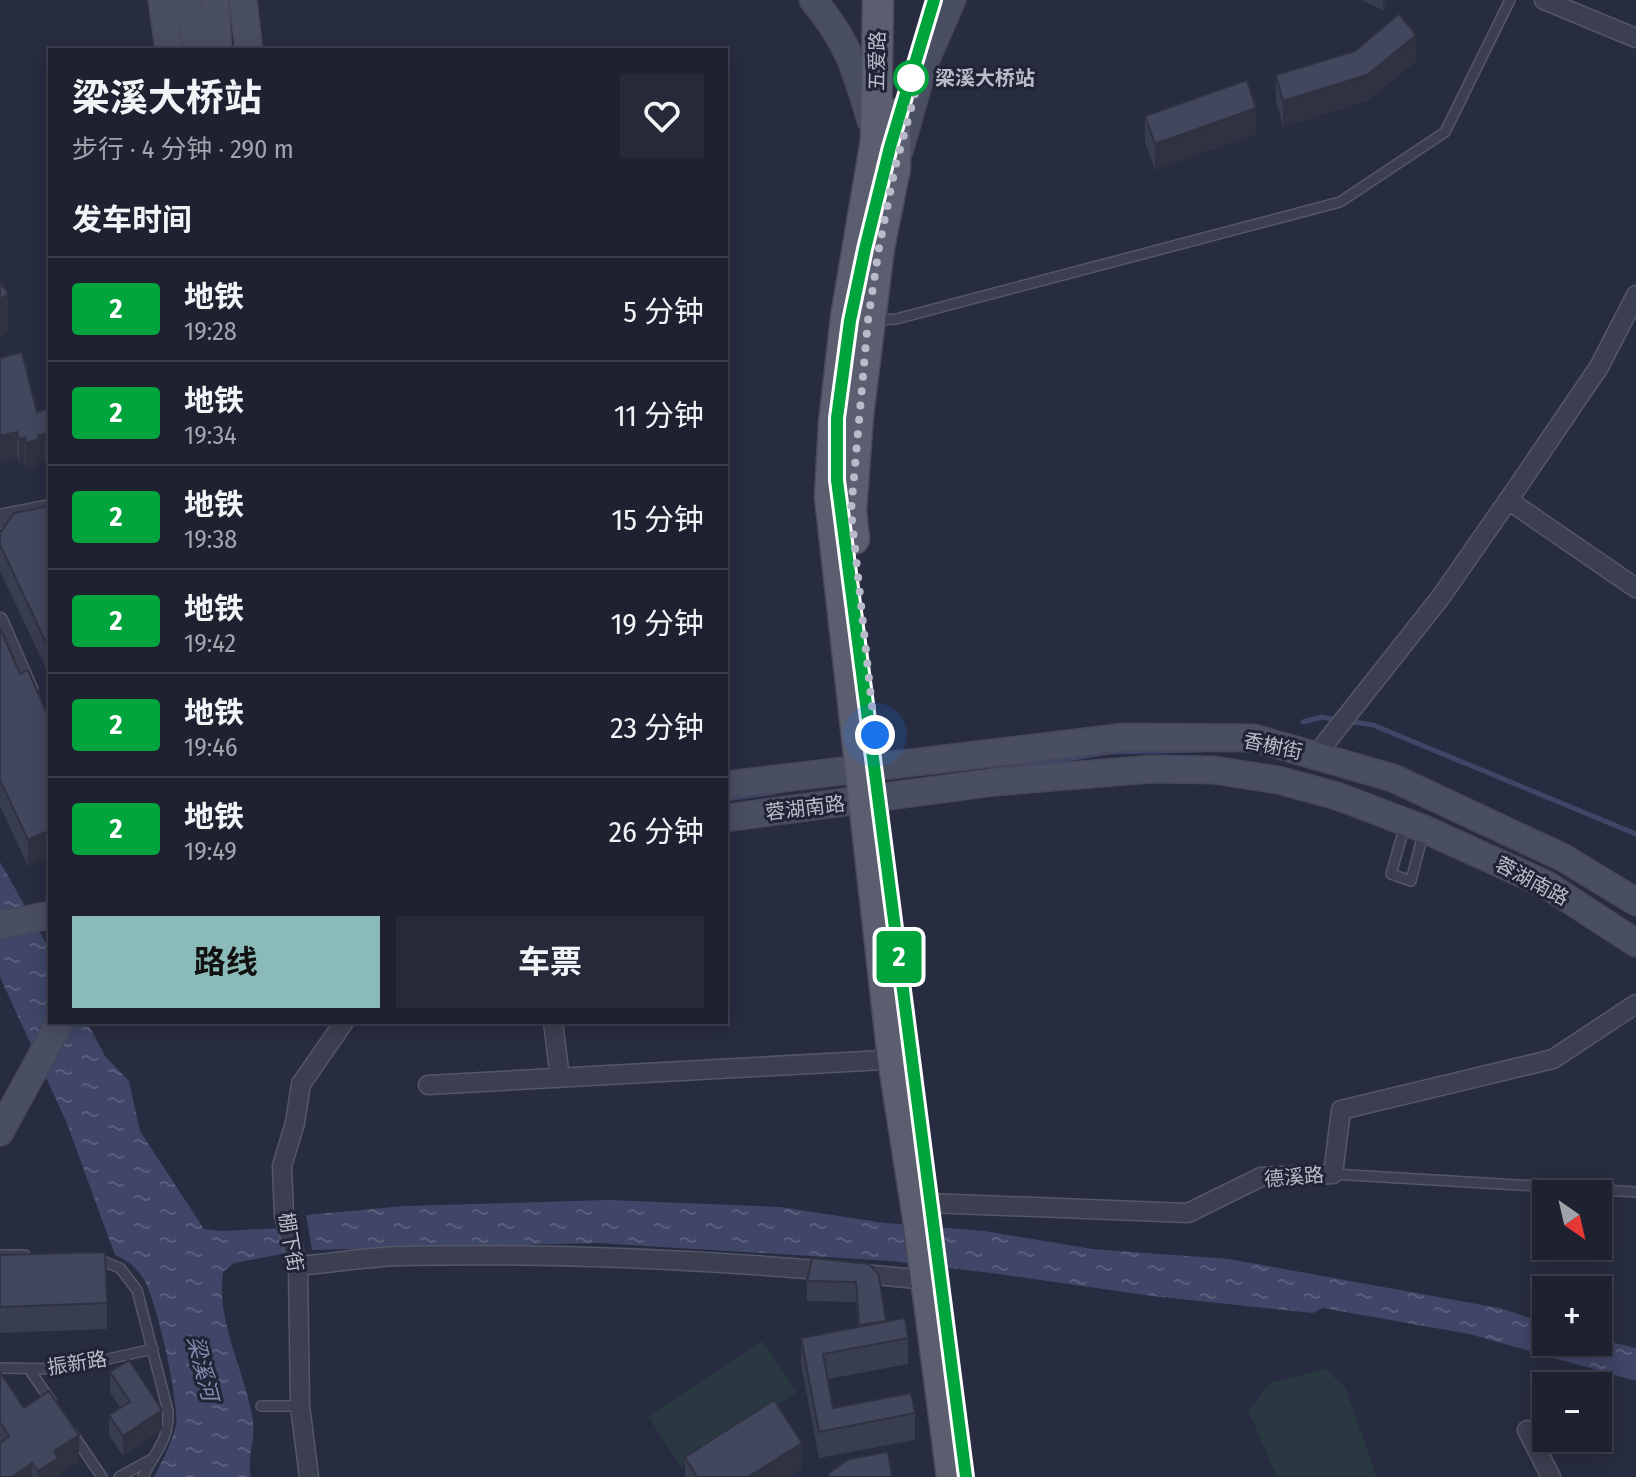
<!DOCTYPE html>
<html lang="zh">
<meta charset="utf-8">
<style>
:root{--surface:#1e2130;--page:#262938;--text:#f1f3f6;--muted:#a1a3ab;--line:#3c3e4c;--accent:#8bbbb9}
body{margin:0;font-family:"Fira Sans Condensed","Noto Sans SC",sans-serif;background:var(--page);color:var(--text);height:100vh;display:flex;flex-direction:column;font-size:30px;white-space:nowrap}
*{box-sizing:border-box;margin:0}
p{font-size:26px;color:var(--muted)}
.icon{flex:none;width:44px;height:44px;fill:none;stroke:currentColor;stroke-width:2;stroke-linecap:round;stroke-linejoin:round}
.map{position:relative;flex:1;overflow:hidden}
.panel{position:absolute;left:48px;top:48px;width:680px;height:976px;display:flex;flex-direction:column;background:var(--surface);border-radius:0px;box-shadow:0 4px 20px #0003,0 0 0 2px var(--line)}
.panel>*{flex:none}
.badge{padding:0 16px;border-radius:6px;font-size:28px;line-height:52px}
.needle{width:52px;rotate:146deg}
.tools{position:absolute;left:1532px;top:1180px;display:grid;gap:16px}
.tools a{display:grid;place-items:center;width:80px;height:80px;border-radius:0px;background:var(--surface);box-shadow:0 4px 20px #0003,0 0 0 2px var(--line);font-size:40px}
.you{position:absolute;width:40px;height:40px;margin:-20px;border:6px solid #fff;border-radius:50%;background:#1a73e8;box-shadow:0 0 0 12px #1a73e833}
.map>.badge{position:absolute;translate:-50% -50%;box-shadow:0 0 0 4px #fff}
h2{padding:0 24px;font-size:30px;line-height:72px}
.round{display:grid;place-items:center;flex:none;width:84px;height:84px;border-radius:0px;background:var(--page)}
.head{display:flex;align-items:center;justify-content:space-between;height:136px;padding:0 24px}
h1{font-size:38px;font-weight:700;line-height:60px}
.action{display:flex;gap:16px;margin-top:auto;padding:16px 24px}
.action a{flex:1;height:92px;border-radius:0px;background:var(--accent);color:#111;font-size:32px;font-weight:700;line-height:92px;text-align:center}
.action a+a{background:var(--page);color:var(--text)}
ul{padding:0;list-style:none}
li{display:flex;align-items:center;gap:24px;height:104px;padding:0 24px;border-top:2px solid var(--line)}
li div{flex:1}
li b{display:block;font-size:30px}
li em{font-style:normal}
li .badge{min-width:88px;font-weight:700;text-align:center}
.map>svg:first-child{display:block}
.pitch{fill:#2a3941}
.water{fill:url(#water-ripples)}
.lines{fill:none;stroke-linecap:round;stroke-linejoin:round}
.stream{stroke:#3f4667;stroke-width:5}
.service-casing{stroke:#545767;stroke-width:12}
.pedestrian-casing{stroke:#545767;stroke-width:17}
.minor-casing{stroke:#545767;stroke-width:21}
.secondary-casing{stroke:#464859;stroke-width:29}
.primary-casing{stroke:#464859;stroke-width:33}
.service{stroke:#3c3f50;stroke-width:9}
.pedestrian{stroke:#3c3f50;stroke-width:14}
.minor{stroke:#3c3f50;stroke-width:18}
.secondary{stroke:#4a4e62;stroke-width:26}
.primary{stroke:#5a5e6f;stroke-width:30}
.wall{fill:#393d50}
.shaded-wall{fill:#2e3241}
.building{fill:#42475d;stroke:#2e3241;stroke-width:2}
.line-casing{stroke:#fff;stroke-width:18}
.line{stroke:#00a43c;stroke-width:12}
.walk{stroke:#b9bbca;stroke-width:8;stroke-dasharray:0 14.4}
.stop-dot{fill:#fff;stroke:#00a43c;stroke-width:4}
.labels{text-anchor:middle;stroke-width:6;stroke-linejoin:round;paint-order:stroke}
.street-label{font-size:20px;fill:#b9bbca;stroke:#212435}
.stop-label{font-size:20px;font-weight:bold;fill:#b9bbca;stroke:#212435;text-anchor:start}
.water-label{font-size:22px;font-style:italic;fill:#828baf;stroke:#212435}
</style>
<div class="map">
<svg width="1636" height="1477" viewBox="0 0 1636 1477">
<defs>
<pattern id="water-ripples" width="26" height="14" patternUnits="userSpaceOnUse" patternTransform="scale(2)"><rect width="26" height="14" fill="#3f4667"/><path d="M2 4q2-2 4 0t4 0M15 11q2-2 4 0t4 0" fill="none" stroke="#595f7b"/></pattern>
</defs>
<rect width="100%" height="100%" fill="#282c40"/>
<!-- pitch -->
<path class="pitch" d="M763,1341L797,1392L681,1467L648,1416Z
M1325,1369L1345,1387L1377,1477H1277L1248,1410L1271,1383Z"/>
<!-- water -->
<path class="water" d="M0,862L50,950V1022H87L105,1056L129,1081L140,1131L204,1229L222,1231L282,1228L287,1253L234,1263L223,1272C216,1325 246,1371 253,1422C256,1441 246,1458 251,1477H154C162,1461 172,1443 176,1425C180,1404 156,1297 143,1278C135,1266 128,1261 115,1255L66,1121L0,977Z
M608,1200L780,1207L885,1223L984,1231L1092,1249L1229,1259L1499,1308L1546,1323V1342H1598V1339L1636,1348V1381L1469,1334L1323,1308L1313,1313L1152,1296L991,1273L891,1261L597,1243L312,1250L306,1215L405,1206Z"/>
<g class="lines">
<!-- stream -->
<path class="stream" d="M1347,721L1373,725L1636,834
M1303,722L1322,717L1337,720
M1003,769L1110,752L1203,750
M726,799L776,792"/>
<defs>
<path id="service" d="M876,320L896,319L1340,202L1445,132L1510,0
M1405,825L1391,874L1411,881L1424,830
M1333,1174L1636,1192
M0,1255H25
M95,1258L120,1268L137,1290L168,1411C169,1442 155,1451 143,1477
M0,1368L63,1369L153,1349
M29,1369L51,1401
M261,1406H300
M72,1433L102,1477
M119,1477L150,1460"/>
<path id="pedestrian" d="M0,620L30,689"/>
<path id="minor" d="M1544,0L1636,38
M1508,500L1636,588
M0,519L50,509
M1316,755L1440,598L1516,489L1599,367L1636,295
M553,1022L560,1078
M428,1085L901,1059
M929,1203L1188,1213L1261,1177L1333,1174L1341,1110L1553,1059L1636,1004
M298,1266C332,1263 367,1257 401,1256C577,1252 752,1262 926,1280
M1527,1430L1551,1477
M309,1477L300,1406L298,1266L284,1215L282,1166L295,1123L301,1084L344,1022"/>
<path id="secondary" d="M162,0L169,50
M187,0L198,50
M215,0L218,50
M243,0L249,50
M813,0C848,41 856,70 871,121
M900,149L924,64L952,0
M726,785L1125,737L1254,738L1393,778L1564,858L1636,902
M726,818L995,782L1152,769L1213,770L1278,780L1337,796L1424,829L1547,885L1636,943
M0,925L50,915
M0,1132L60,1022"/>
<path id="primary" d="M878,0L876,140L846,317L834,423L830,497L893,1059L918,1218L952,1477
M854,539L851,511L858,416L879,248L895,168V114"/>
</defs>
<!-- service casing -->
<use href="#service" class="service-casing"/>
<!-- pedestrian casing -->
<use href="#pedestrian" class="pedestrian-casing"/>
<!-- minor casing -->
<use href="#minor" class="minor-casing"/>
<!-- secondary casing -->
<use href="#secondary" class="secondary-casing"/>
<!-- primary casing -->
<use href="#primary" class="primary-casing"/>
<!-- service -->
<use href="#service" class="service"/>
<!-- pedestrian -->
<use href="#pedestrian" class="pedestrian"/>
<!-- minor -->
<use href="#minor" class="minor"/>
<!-- secondary -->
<use href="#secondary" class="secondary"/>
<!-- primary -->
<use href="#primary" class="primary"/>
</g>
<!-- wall -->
<path class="wall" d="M1361,0H1388L1383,10Z
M1416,61L1367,101L1283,127L1276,101V75Z
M1145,116L1256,134L1155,170L1145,142Z
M0,358L37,412L50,414V464L46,465L45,460L39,461V466L26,469L25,464L19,465Z
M50,506V677L0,571V533Z
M0,628L20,674L50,720V856L28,866L0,806Z
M0,1255L107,1303V1329L0,1333Z
M879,1275L886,1322L908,1338V1364L828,1379L833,1408L915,1413V1440L819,1458L801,1364V1338L858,1327L856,1302L807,1301V1281Z
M0,1372L24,1408L79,1461L58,1475V1477H0Z
M110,1372L162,1430L123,1456L109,1435V1415L120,1408L110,1392Z
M685,1457L802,1469L789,1477H685Z"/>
<!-- shaded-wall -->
<path class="shaded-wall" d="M1383,0H1388L1383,10Z
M1416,35V61L1367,101L1283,127V101Z
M1256,108V134L1155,170V144Z
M8,293V332L0,338V300Z
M17,432V458L0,462V436Z
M45,434V460L39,461V466L26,469V443L38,435Z
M25,437V464L19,465V439Z
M50,438V464L46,465V439Z
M50,830V856L28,866V840Z
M162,1410V1430L123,1456V1436Z
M79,1435V1461L58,1475V1477H38V1471L54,1451Z
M802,1443V1469L789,1477H748Z
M32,1463V1477H12Z"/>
<!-- building -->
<path class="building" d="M1399,14L1416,35L1367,75L1283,101L1276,75L1355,51Z
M1247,80L1256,108L1155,144L1145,116Z
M0,282L8,293L0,300Z
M22,352L37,412L47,409L50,414V438L46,439L45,434L38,435L39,439L26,443L25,437L19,439L17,432L0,436V358Z
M50,506V651L0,545V533L14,513Z
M0,628L20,674L28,670L50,720V830L28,840L0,780Z
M105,1252L107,1303L0,1307V1255Z
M812,1258L869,1264L879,1275L886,1321L859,1325L856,1282L807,1281Z
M905,1318L908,1338L823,1354L833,1408L911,1393L915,1413L819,1432L801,1338Z
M129,1360L162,1410L123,1436L109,1415L130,1402L110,1372Z
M0,1372L24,1408L49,1391L79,1435L54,1451L58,1458L38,1471L32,1463L12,1477H0V1443L9,1436L0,1422Z
M774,1400L802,1443L748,1477H697L685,1457Z
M888,1452L892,1477H829V1473L849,1459Z"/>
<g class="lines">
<defs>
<path id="line" d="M934,0L890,147L865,249L850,321L837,418V480L966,1477"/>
</defs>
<!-- line casing -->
<use href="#line" class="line-casing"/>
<!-- line -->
<use href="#line" class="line"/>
<!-- walk -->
<path class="walk" d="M875,735L851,511L868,320L879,248L895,168L916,90L911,78"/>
</g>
<!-- markers -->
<circle class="stop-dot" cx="911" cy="78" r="16"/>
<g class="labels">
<!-- street labels -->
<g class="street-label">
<text transform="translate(877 61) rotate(-89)" y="7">五爱路</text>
<text transform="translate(1273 746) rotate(12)" y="7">香榭街</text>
<text transform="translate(805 808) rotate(-7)" y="7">蓉湖南路</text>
<text transform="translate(1532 881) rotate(28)" y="7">蓉湖南路</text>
<text transform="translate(1294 1177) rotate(-5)" y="7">德溪路</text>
<text transform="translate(291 1242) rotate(80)" y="7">棚下街</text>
<text transform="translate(77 1363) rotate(-9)" y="7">振新路</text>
</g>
<!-- stop labels -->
<g class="stop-label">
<text x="935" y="85">梁溪大桥站</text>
</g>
<!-- water labels -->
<g class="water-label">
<text transform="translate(203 1368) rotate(76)" y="8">梁溪河</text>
</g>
</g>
</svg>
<div class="tools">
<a><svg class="needle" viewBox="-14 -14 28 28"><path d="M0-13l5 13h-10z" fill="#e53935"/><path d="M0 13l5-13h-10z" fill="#a1a3ab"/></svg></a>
<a>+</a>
<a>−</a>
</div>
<div class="you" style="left:875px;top:735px"></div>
<b class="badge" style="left:899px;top:957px;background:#00a43c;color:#fff">2</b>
<section class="panel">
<div class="head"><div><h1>梁溪大桥站</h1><p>步行 · 4 分钟 · 290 m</p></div><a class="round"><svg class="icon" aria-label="heart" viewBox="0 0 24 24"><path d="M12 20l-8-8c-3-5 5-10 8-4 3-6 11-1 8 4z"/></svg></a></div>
<h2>发车时间</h2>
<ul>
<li><span class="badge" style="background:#00a43c;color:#fff">2</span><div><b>地铁</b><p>19:28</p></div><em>5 分钟</em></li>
<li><span class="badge" style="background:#00a43c;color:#fff">2</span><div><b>地铁</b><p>19:34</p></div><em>11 分钟</em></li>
<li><span class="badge" style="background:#00a43c;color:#fff">2</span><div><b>地铁</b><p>19:38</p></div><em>15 分钟</em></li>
<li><span class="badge" style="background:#00a43c;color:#fff">2</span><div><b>地铁</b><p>19:42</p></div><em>19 分钟</em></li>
<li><span class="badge" style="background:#00a43c;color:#fff">2</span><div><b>地铁</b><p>19:46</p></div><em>23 分钟</em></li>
<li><span class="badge" style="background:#00a43c;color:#fff">2</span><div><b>地铁</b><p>19:49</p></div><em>26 分钟</em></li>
</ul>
<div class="action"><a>路线</a><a>车票</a></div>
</section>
</div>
